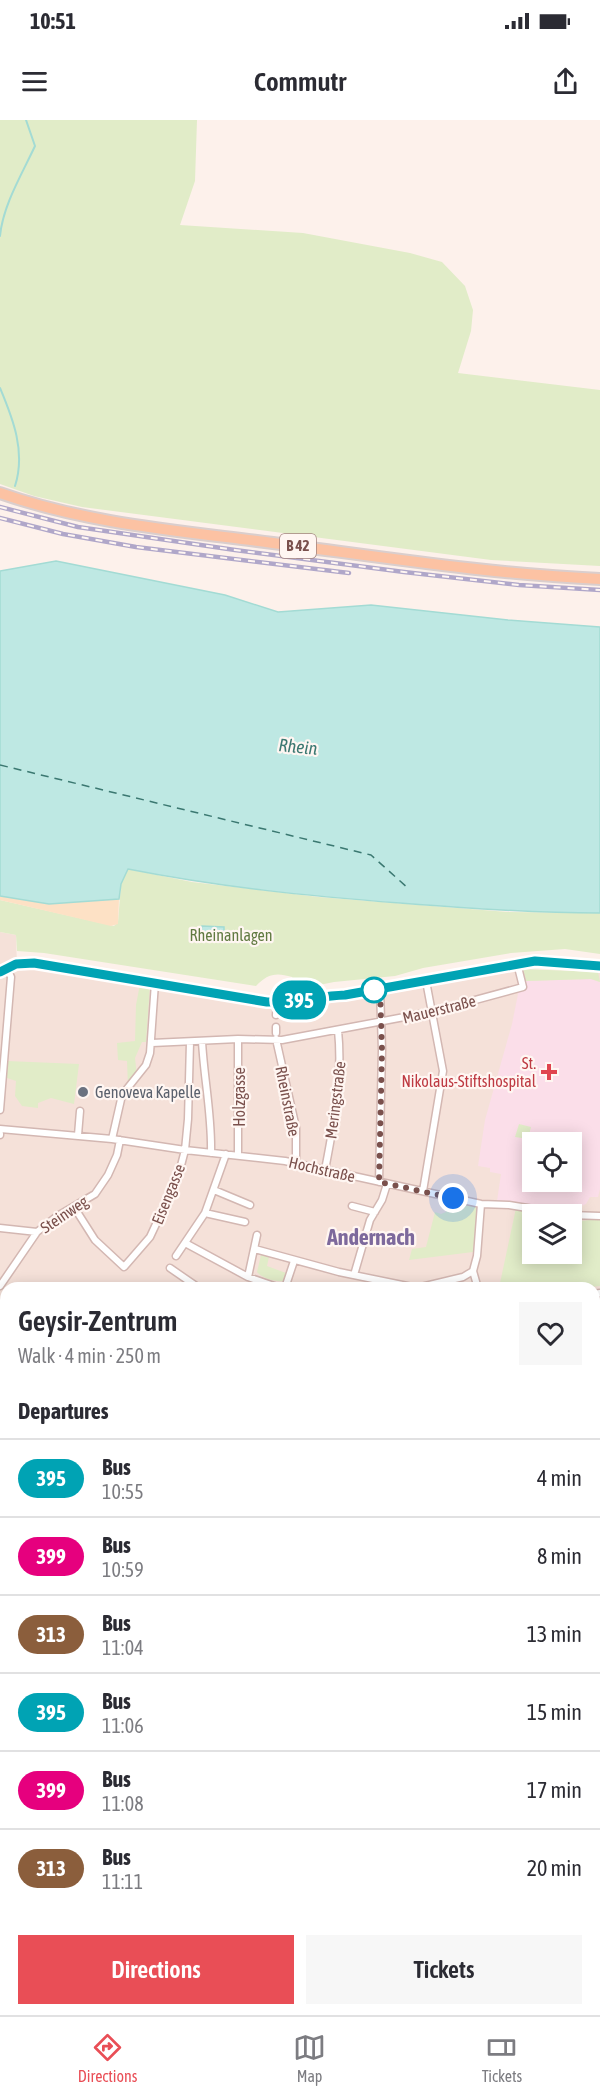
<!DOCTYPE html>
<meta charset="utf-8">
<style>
:root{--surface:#fff;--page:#f7f7f7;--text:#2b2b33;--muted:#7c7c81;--line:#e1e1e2;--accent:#e94e56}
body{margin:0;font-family:"Asap Condensed",sans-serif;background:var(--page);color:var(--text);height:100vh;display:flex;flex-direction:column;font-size:22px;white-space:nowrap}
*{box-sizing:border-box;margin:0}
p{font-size:20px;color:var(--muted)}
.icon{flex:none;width:33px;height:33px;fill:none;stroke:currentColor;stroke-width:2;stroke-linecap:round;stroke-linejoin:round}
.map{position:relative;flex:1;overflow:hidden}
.drawer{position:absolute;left:0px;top:1162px;width:600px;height:734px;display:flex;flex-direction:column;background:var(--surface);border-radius:18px 18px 0 0;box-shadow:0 3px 15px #0003}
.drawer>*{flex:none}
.badge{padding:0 12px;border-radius:20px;font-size:21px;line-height:39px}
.tools{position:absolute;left:522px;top:1012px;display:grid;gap:12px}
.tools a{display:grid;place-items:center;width:60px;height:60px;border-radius:0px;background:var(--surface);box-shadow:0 3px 15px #0003;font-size:30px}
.you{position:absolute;width:30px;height:30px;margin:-15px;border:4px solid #fff;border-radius:50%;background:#1a73e8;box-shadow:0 0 0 9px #1a73e833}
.map>.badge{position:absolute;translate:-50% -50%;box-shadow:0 0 0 3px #fff}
h2{padding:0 18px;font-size:22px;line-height:54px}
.round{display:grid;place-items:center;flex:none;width:63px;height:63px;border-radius:0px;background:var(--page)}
.headline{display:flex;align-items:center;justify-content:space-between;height:102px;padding:0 18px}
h1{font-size:28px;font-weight:600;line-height:45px}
.primary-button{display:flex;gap:12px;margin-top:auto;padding:12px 18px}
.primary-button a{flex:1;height:69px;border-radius:0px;background:var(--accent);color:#fff;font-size:24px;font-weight:600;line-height:69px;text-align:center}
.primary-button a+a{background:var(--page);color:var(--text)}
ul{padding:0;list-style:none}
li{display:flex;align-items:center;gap:18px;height:78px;padding:0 18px;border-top:2px solid var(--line)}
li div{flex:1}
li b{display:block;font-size:22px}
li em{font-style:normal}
li .badge{min-width:66px;font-weight:700;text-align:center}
.status{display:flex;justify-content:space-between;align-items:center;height:42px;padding:0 30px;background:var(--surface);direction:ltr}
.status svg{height:16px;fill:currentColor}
header{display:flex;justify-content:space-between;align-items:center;height:78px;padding:0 18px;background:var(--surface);font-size:27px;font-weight:600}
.tabs{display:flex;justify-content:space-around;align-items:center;height:84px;border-top:2px solid var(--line);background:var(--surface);font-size:16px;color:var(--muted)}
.tabs a{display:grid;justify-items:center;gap:3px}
.tabs .active{color:var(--accent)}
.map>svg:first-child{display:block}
.residential{fill:#f5e1d9;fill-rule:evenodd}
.education{fill:#eee7fa}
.medical{fill:#fbdee9;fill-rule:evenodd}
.green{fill:#e1ecc8}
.sand{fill:#fde1c5}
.water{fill:#bee8e3;stroke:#a3dbd4;stroke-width:1.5}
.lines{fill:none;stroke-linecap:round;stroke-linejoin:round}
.stream{stroke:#a3dbd4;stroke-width:2}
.ferry{stroke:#3b7871;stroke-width:1.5;stroke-dasharray:8 6;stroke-linecap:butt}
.street-casing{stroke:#d3b7b2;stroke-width:9}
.secondary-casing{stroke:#d8b8b2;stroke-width:12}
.primary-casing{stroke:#dacecd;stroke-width:14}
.street{stroke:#fff;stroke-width:6}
.secondary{stroke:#fff;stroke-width:9}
.primary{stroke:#fcc2a3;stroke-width:10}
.rail-casing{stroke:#b0a7c9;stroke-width:4.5}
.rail{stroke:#fff6f2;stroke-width:2;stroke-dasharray:7;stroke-linecap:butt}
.line-casing{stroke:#fff;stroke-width:14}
.line{stroke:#00a3b4;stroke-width:9}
.walk{stroke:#7a504c;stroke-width:6;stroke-dasharray:0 10.8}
.stop-dot{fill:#fff;stroke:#00a3b4;stroke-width:3}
.health-dot{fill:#e0444e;stroke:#fff6f2;stroke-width:2}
.worship-dot{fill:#6b7280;stroke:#fff6f2;stroke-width:2}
.labels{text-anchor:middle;stroke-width:4.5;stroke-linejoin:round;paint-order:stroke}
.shield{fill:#fff6f2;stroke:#a2827e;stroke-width:1.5}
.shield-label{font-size:15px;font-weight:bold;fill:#7a504c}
.park-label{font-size:16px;fill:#617a41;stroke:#fff6f2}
.street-label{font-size:16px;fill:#7a504c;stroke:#fff6f2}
.health-label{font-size:16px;fill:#be3a42;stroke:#fff6f2;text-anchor:end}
.worship-label{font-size:16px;fill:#5b616d;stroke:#fff6f2;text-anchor:start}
.water-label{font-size:18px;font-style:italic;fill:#3b7871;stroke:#fff6f2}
.district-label{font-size:22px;font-weight:bold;fill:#7d699c;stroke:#fff6f2}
</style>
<div class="status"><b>10:51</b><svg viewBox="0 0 49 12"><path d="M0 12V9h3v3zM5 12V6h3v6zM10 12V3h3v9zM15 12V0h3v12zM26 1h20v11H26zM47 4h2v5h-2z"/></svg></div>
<header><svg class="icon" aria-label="menu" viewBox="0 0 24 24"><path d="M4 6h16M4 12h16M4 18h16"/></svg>Commutr<svg class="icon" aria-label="share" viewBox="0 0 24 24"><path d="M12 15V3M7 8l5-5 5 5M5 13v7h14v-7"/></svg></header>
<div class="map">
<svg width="600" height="1895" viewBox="0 0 600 1895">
<rect width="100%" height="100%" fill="#fdf1eb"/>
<!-- residential -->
<path class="residential" d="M0,812L16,815L17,848H41L273,888L315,886L513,849L600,853V1553L594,1549V1168H6V1329L0,1325ZM532,1023H572V1062H532ZM532,1095H572V1134H532Z
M0,1340L6,1345V1890H594V1705L600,1708V1895H0Z"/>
<!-- education -->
<path class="education" d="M594,1848L600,1851V1871L594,1883Z
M498,1890H591L588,1895H496Z"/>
<!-- medical -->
<path class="medical" d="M591,859L600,862V1069L598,1077H590L586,1084L573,1090H556L497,1081L501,1054L490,1052V1048L478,1046L485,1000L512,904L519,869L525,866L526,861ZM532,1023H572V1062H532Z"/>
<!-- green -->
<path class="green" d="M0,0H197L195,61L180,105L303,113L410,133L442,142L465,166L473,190L471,211L458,253L600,270V446L491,440L82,387L34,376L0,364Z
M128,749L192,762L319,777L508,792L600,793V834L565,829L511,833L423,848L395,856L334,862L299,869L292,857C276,852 267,854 256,866L44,833L17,831L16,815L0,812V780L114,806L118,802L121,764Z
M523,849L598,852L600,862L591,859L526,861Z
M140,864L150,866L146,922H142L135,938L137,956L128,966L127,941L118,940L117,923L135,921L136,885Z
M7,941L79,944L74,984L51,978L38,983V988L22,986L15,976L16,961L7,958Z
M519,1004L531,1007L528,1019L515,1017Z
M453,1080L478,1086L473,1132L409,1140L412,1129L426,1127L435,1092L441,1094L446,1092L447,1087L452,1084Z
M516,1088L545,1095H532V1134H572V1099L580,1101L600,1099V1166L582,1168H481L482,1167L500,1163Z
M261,1135L269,1137L267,1146L286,1153L284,1161C276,1162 263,1159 257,1152Z
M0,1266L6,1276V1302L0,1298Z"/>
<!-- sand -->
<path class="sand" d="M0,776L49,784L119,779L118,804L111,806L0,780Z"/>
<!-- water -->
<path class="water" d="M56,441L225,475L278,492L371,485L508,500L600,507V793C533,793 467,788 400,783C307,776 219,767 128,749L121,764L119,779L49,784L0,776V451Z
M202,806L224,807V819L202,818Z"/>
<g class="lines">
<!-- stream -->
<path class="stream" d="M0,116C3,85 22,54 35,26L26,0
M0,268C13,299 26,332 15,366"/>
<!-- ferry -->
<path class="ferry" d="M0,645L371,735L409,769"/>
<defs>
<path id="street" d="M276,895L277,882
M276,907V913
M276,919L296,1008V1043
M202,921C204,959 212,995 211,1033
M152,923L238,919L282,920L431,892L523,867L517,843
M0,990L11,857L7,849
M0,1009L112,1019L185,1030L285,1041L481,1084L509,1085L570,1095L600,1096
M0,1014V1015
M78,1015L80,991
M112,1019L122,975L146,945L150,933L155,863
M238,1035V919
M325,1050C334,1003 343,958 338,910
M379,1062L382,930L380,869
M214,1070L250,1085
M423,1071L443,951L426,861
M352,1086L375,1092
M74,1087L95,1120L124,1147L150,1117L178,1057L185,1030L188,999L190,922
M205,1093L245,1102
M0,1108L37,1112
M187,1124L248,1157L280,1168
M255,1129L339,1152L417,1168
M176,1136L205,1093L226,1034
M170,1148L199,1168
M473,1151L477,1165
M354,1155L370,1100L382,1080L387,1064
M248,1157L257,1115
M0,1166L37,1112L56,1097L95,1074L108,1055L117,1035L120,1020
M285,1168L294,1141
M417,1168L463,1157L473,1151L477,1136L481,1084
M594,1174L600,1173
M0,1249L6,1260
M0,1275L6,1273
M0,1306L6,1308
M594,1312L600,1239
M594,1366L600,1367
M0,1502L6,1507
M594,1511L600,1496
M594,1543L600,1547
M0,1602L6,1609
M0,1774L6,1779
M47,1895L48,1890
M120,1895L122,1890
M288,1895L291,1890
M450,1895L453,1890"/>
<path id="secondary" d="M0,852L16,844L34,843L267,882C294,883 319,875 345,875L535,841L600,846
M0,1423L6,1429
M594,1777L600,1781
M372,1890L375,1895"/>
<path id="primary" d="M0,373C88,404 182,411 273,423C382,437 491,454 600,459"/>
</defs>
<!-- street casing -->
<use href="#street" class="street-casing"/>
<!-- secondary casing -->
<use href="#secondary" class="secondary-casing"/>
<!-- primary casing -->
<use href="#primary" class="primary-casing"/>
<!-- street -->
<use href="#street" class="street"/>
<!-- secondary -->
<use href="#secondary" class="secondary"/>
<!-- primary -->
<use href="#primary" class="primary"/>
<defs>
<path id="rail" d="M0,387L78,407L235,430L404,452L519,465L600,470
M0,398L63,414L136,427L349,453
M0,1335L6,1341
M594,1674L600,1677
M594,1692L600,1695"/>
</defs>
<!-- rail casing -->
<use href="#rail" class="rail-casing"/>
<!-- rail -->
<use href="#rail" class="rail"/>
</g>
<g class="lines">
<defs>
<path id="line" d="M0,852L16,844L34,843L267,882C294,883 319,876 345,875L535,841L600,846"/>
</defs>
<!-- line casing -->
<use href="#line" class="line-casing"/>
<!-- line -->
<use href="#line" class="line"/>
<!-- walk -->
<path class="walk" d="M374,870L380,869L382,930L379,1062L453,1078"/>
</g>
<!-- markers -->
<circle class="stop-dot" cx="374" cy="870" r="12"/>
<path class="health-dot" d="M546 943h6v6h6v6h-6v6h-6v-6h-6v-6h6z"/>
<circle class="worship-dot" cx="83" cy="972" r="6"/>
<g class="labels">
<!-- shield labels -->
<rect class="shield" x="280" y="414" width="36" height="24" rx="4.5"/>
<g class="shield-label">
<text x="298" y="431">B 42</text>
</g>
<!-- park labels -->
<g class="park-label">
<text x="231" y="821">Rheinanlagen</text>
</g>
<!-- street labels -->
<g class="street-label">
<text transform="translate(439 889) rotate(-14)" y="6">Mauerstraße</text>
<text transform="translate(239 977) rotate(-90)" y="6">Holzgasse</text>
<text transform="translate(335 980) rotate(-83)" y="6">Meringstraße</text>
<text transform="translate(288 981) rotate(79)" y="6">Rheinstraße</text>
<text transform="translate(322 1049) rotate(13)" y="6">Hochstraße</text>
<text transform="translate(168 1074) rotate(-68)" y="6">Eisengasse</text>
<text transform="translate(64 1094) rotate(-34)" y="6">Steinweg</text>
</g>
<!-- health labels -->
<g class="health-label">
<text x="536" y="949">St.<tspan x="536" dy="18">Nikolaus-Stiftshospital</tspan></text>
</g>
<!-- worship labels -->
<g class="worship-label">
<text x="95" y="978">Genoveva Kapelle</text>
</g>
<!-- water labels -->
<g class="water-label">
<text transform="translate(298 627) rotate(6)" y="6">Rhein</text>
</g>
<!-- district labels -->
<g class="district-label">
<text x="371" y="1125">Andernach</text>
</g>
</g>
</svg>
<div class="tools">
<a><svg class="icon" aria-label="locate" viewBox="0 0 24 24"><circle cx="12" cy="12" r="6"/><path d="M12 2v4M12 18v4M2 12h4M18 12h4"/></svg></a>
<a><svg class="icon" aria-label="layers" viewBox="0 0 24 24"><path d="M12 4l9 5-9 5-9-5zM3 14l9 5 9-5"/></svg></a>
</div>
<div class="you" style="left:453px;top:1078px"></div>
<b class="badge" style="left:299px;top:880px;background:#00a3b4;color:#fff">395</b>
<section class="drawer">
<div class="headline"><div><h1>Geysir-Zentrum</h1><p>Walk · 4 min · 250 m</p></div><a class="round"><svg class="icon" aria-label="heart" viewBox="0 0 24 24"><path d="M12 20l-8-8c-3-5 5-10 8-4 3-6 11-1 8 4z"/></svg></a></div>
<h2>Departures</h2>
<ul>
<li><span class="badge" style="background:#00a3b4;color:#fff">395</span><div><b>Bus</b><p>10:55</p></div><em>4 min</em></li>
<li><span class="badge" style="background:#e6007e;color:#fff">399</span><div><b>Bus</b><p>10:59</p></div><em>8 min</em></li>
<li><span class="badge" style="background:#8b5e3c;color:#fff">313</span><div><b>Bus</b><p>11:04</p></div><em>13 min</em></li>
<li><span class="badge" style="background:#00a3b4;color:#fff">395</span><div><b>Bus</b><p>11:06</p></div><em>15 min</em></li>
<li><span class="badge" style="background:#e6007e;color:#fff">399</span><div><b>Bus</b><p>11:08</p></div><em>17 min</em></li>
<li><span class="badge" style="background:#8b5e3c;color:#fff">313</span><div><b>Bus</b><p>11:11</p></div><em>20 min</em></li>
</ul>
<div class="primary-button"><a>Directions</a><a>Tickets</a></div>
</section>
</div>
<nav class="tabs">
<a class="active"><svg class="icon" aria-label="directions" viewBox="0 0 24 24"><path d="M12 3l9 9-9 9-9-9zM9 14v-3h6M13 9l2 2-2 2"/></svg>Directions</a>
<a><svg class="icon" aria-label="map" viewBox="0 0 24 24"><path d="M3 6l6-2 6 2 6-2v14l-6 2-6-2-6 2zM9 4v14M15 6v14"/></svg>Map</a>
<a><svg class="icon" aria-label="tickets" viewBox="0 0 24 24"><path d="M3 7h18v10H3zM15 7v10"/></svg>Tickets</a>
</nav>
